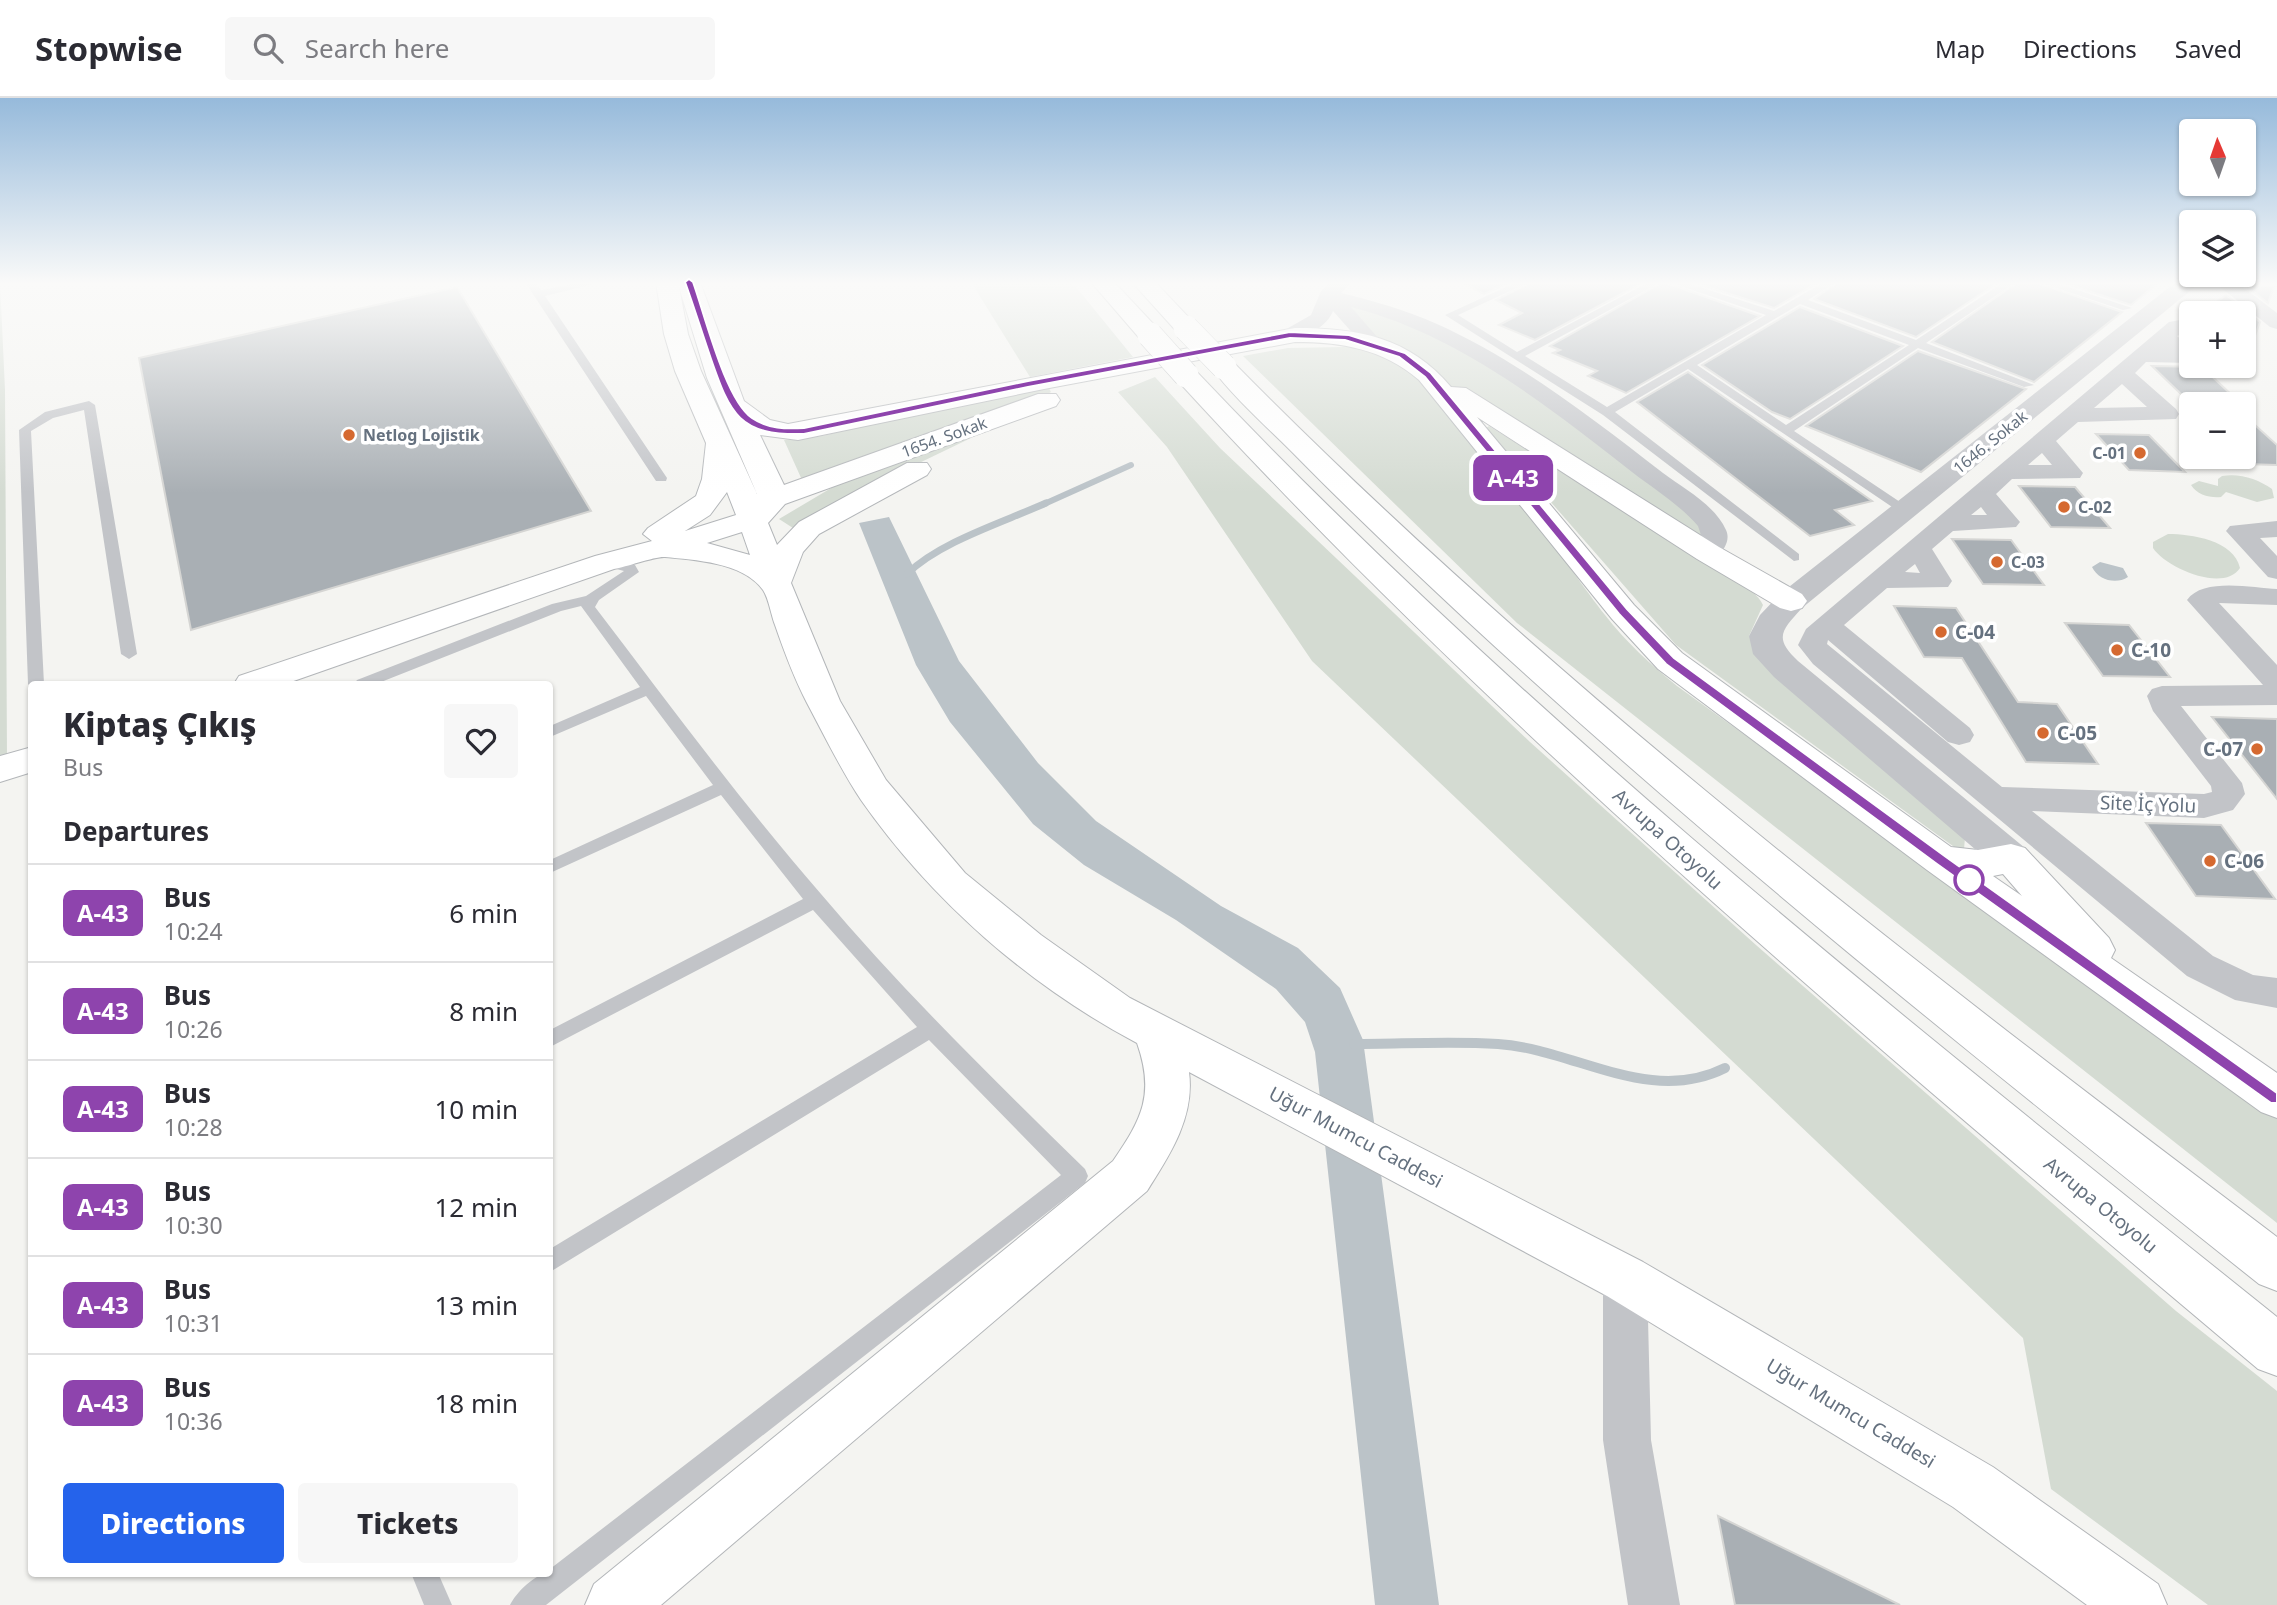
<!DOCTYPE html>
<meta charset="utf-8">
<style>
:root{--surface:#fff;--page:#f7f7f7;--text:#2b2b33;--muted:#7c7c81;--line:#e1e1e2;--accent:#2563eb}
body{margin:0;font-family:"Noto Sans",sans-serif;background:var(--page);color:var(--text);height:100vh;display:flex;flex-direction:column;font-size:26px;white-space:nowrap}
*{box-sizing:border-box;margin:0}
p{font-size:23px;color:var(--muted)}
.icon{flex:none;width:38px;height:38px;fill:none;stroke:currentColor;stroke-width:2;stroke-linecap:round;stroke-linejoin:round}
.map{position:relative;flex:1;overflow:hidden}
.panel{position:absolute;left:28px;top:583px;width:525px;height:896px;display:flex;flex-direction:column;background:var(--surface);border-radius:7px;box-shadow:0 2px 5px #0004}
.panel>*{flex:none}
.badge{padding:0 14px;border-radius:10px;font-size:24px;line-height:46px}
.needle{width:46px;rotate:358deg}
.tools{position:absolute;left:2179px;top:21px;display:grid;gap:14px}
.tools a{display:grid;place-items:center;width:77px;height:77px;border-radius:7px;background:var(--surface);box-shadow:0 2px 5px #0004;font-size:35px}
.map>.badge{position:absolute;translate:-50% -50%;box-shadow:0 0 0 4px #fff}
h2{padding:0 35px;font-size:26px;line-height:63px}
.round{display:grid;place-items:center;flex:none;width:74px;height:74px;border-radius:7px;background:var(--page)}
.summary{display:flex;align-items:center;justify-content:space-between;height:119px;padding:0 35px}
h1{font-size:33px;font-weight:800;line-height:52px}
.cta{display:flex;gap:14px;margin-top:auto;padding:14px 35px}
.cta a{flex:1;height:80px;border-radius:7px;background:var(--accent);color:#fff;font-size:28px;font-weight:800;line-height:80px;text-align:center}
.cta a+a{background:var(--page);color:var(--text)}
ul{padding:0;list-style:none}
li{display:flex;align-items:center;gap:21px;height:98px;padding:0 35px;border-top:2px solid var(--line)}
li div{flex:1}
li b{display:block;font-size:26px}
li em{font-style:normal}
li .badge{min-width:77px;font-weight:700;text-align:center}
header{display:flex;align-items:center;gap:42px;box-sizing:border-box;height:98px;padding:0 35px;background:var(--surface);border-bottom:2px solid var(--line)}
header strong{font-size:33px}
nav{display:flex;gap:38px;margin-inline-start:auto;font-size:24px}
.search{width:490px;height:63px;background:var(--page);display:flex;align-items:center;gap:18px;box-sizing:border-box;padding:0 24px;border-radius:7px;color:var(--muted);font-size:26px}
.map>svg:first-child{display:block}
.green{fill:#d4dbd2}
.water{fill:#bbc3c8}
.lines{fill:none;stroke-linecap:round;stroke-linejoin:round}
.stream-far2{stroke:#bbc3c8;stroke-width:6}
.stream-far1{stroke:#bbc3c8;stroke-width:7}
.stream{stroke:#bbc3c8;stroke-width:10}
.building{fill:#a9afb4;stroke:#d5d5d3;stroke-width:2}
.primary-casing{stroke:#b3b6b9;stroke-width:2}
.motorway-casing{stroke:#b2b5b8;stroke-width:2}
.service{fill:#c2c4c8;fill-rule:evenodd}
.minor{fill:#c2c4c8;fill-rule:evenodd}
.tertiary{fill:#c2c4c8;fill-rule:evenodd}
.primary{fill:#fff;fill-rule:evenodd}
.motorway{fill:#fff;fill-rule:evenodd}
.motorway-bridge-casing{stroke:#b2b5b8;stroke-width:26;stroke-linecap:butt}
.motorway-bridge{stroke:#fff;stroke-width:25}
.line{fill:#8e44ad;stroke:#fff;stroke-width:2}
.poi-dot{fill:#d56930;stroke:#fff;stroke-width:2.5}
.stop-dot{fill:#fff;stroke:#8e44ad;stroke-width:3.5}
.labels{text-anchor:middle;stroke-width:7;stroke-linejoin:round;paint-order:stroke}
.far-poi-label{font-size:16px;font-weight:bold;fill:#65717f;stroke:#fff;text-anchor:start}
.far-street-label{font-size:16px;fill:#65717f;stroke:#fff}
.poi-label{font-size:19px;font-weight:bold;fill:#65717f;stroke:#fff;text-anchor:start}
.street-label{font-size:19px;fill:#65717f;stroke:#fff}
</style>
<header>
<strong>Stopwise</strong>
<div class="search"><svg class="icon" aria-label="search" viewBox="0 0 24 24"><circle cx="10" cy="10" r="6"/><path d="M15 15l6 6"/></svg>Search here</div>
<nav><a>Map</a><a>Directions</a><a>Saved</a></nav>
</header>
<div class="map">
<svg width="2277" height="1507" viewBox="0 0 2277 1507">
<rect width="100%" height="100%" fill="#f4f4f1"/>
<!-- green -->
<path class="green" d="M0,184L5,292L7,660L0,662Z
M971,184H1072L1133,259L1030,279Z
M1360,203L1452,241L1704,419L1708,455L1395,254L1340,210Z
M1344,249C1355,250 1370,250 1381,254C1440,275 1560,460 1605,517C1626,544 1650,566 1677,588L2277,1021V1125L1517,525L1243,258L1288,250Z
M1155,279L1220,350L1530,644L1756,847L2176,1213L2277,1293V1507H2208L2051,1391L2023,1240L1312,563L1167,349L1118,294Z
M1049,290L1051,294L1040,300L802,382L784,342L822,338L920,314Z
M1489,328L1698,458C1716,473 1755,488 1763,507L1749,538L1779,578L1965,739L1964,752L1957,751L1676,547L1486,330Z
M968,340H971L830,408L793,430L779,421L838,386Z
M2222,378C2240,375 2258,381 2272,391L2274,400L2257,404L2226,394L2221,399C2210,400 2197,397 2191,387L2199,383L2218,388V381Z
M2168,436C2191,436 2234,442 2240,470C2224,495 2166,470 2153,450V444Z"/>
<!-- water -->
<path class="water" d="M889,419L959,563L1038,665L1096,723L1221,808L1298,850L1340,890L1363,942L1439,1507H1375L1315,954L1305,924L1276,891L1176,822L1084,767L1033,726L950,624L916,567L859,425Z
M2100,464L2123,470L2128,479C2116,487 2098,482 2092,469Z"/>
<g class="lines">
<!-- stream-far2 -->
<path class="stream-far2" d="M1042,407L1131,367"/>
<!-- stream-far1 -->
<path class="stream-far1" d="M907,476C939,444 1004,424 1046,405"/>
<!-- stream -->
<path class="stream" d="M1354,946C1402,946 1450,943 1498,946C1575,951 1649,1008 1725,970"/>
</g>
<!-- building -->
<path class="building" d="M1461,184H1511L1484,196Z
M1532,184H1644L1535,242L1499,227L1522,215L1496,202Z
M1663,184L1760,218L1626,295L1588,278L1597,273L1553,255L1560,252L1550,248Z
M1692,184H1819L1774,210Z
M1838,184H1999L1916,239L1814,201Z
M2018,184H2035L2122,214L2034,284L1932,244Z
M2061,184H2159L2131,207Z
M2245,187L2274,188L2268,205Z
M457,189L591,413L191,532L139,260Z
M2226,197L2260,224L2246,262L2244,215H2202Z
M1800,209L1903,248L1790,321L1772,314L1702,267Z
M1918,253L2026,291L1921,374L1806,328Z
M2152,268L2202,269L2236,301L2185,300Z
M1688,274L1872,403L1835,412L1854,427L1810,438L1637,304Z
M2244,317L2277,347V367L2244,366Z
M2096,336L2149,337L2185,374L2129,372Z
M2019,388L2075,389L2110,430L2051,429Z
M1952,441L2011,442L2044,487L1983,486Z
M1894,508L1956,510L2018,604L2057,606L2098,666L2026,664L1962,560L1924,559Z
M2065,525L2129,527L2170,579L2103,578Z
M2212,619L2277,621V701Z
M2146,725L2221,727L2275,801L2196,798Z
M1718,1418L1900,1507H1735Z"/>
<g class="lines">
<defs>
<path id="primary" d="M656,184H700L744,303L770,322L788,326L1295,230C1358,230 1409,239 1451,289L1466,290L1719,449L1802,496L1807,503L1802,510L1791,513L1780,510L1697,461L1477,319L1634,507L1682,555L1951,749L1978,752L2011,746L2025,750L2109,840L2115,852L2111,860L2277,975V1020L2261,1014L1927,772L1658,571L1612,521L1419,282C1383,251 1342,244 1295,244L1044,291L798,342L760,337L784,387L1038,296H1056L1060,302L1056,308L785,406L768,425L777,447L799,424L907,365H927L931,371L927,377L819,436L803,454L791,485L840,603L886,682L965,775L1041,837L1130,900L1643,1164L1993,1369L2158,1486L2167,1507H2087L1953,1409L1607,1198L1189,974C1195,1019 1170,1057 1147,1093L661,1507H585L594,1486L1113,1063C1142,1021 1155,996 1137,945C1029,888 931,802 861,702C841,672 824,637 807,605C794,580 784,553 775,527C771,517 769,501 763,492C743,464 694,462 665,459C656,458 626,469 614,471L285,586H234L239,578L595,458L652,443L643,436L648,430L696,398L702,381L706,345L675,273L664,236ZM679,189L707,280L757,396L701,273L688,236ZM727,394L736,417L685,433L710,417ZM742,434L750,457L707,445ZM2003,776L2022,798L1993,778Z
M32,649V674L0,684V658Z"/>
<path id="motorway" d="M1091,184H1114L1159,232L1162,237L1159,242H1141Z
M1132,184H1155L1194,225L1198,230L1194,235H1178Z
M1224,261L1233,264C1552,588 1915,865 2277,1139V1193L2259,1186C1989,971 1718,755 1465,521C1407,467 1349,412 1293,355C1266,328 1234,300 1211,269L1215,264Z
M1186,269L1195,272C1525,621 1903,919 2277,1219V1278L2258,1271C1885,956 1507,643 1177,282L1173,277L1177,272Z"/>
</defs>
<!-- primary casing -->
<use href="#primary" class="primary-casing"/>
<!-- motorway casing -->
<use href="#motorway" class="motorway-casing"/>
<!-- service -->
<path class="service" d="M525,184H535L541,192L583,184H602L545,198L667,380L666,383H656Z
M1517,184H1530L1458,217L1517,254L1649,184H1661L1525,258L1607,309L1766,217L1669,184H1684L1774,213L1824,184H1836L1808,202L1916,242L2004,184H2016L1926,245L2034,287L2024,289L1918,250L1794,333L1909,410V416L1904,417L1688,271L1615,314L1799,456V462L1794,463L1603,317L1445,217ZM1800,206L1909,247L1786,327L1697,267Z
M2038,184H2053L2132,210L2123,212Z
M89,303L95,307L137,556L129,561L121,556L84,312L53,320L31,333L44,586H32V590L28,586L19,332L45,314Z
M606,460L635,467L639,474L599,502L595,509C669,606 741,704 821,796C903,893 994,982 1085,1071L1088,1078L1085,1085L546,1507H510C516,1495 535,1475 550,1475V1471L1061,1077L929,942L550,1174V1151L917,929L813,812L550,949V932L803,801L721,697L550,775V762L713,687L646,598L550,639V628L640,589L581,508L561,513L376,586H354L357,582L552,506L586,498L624,473L601,467L599,464Z
M411,1475H438L452,1507H424Z"/>
<!-- minor -->
<path class="minor" d="M1330,184H1352L1341,195C1374,203 1406,212 1437,226C1519,263 1592,320 1663,375C1683,390 1715,407 1726,432C1731,443 1723,452 1717,461H1699L1695,455L1702,440L1698,428C1680,407 1654,391 1632,374C1548,308 1457,236 1351,209L1379,241L1383,245L1379,249H1365L1333,213C1327,229 1299,246 1283,241L1280,237L1283,233L1311,217L1321,193Z
M2214,184H2236L2277,215V231L2270,229Z
M2191,220V232L2177,238L2191,250V265L2146,264L2135,275L2176,311L2179,316L2176,321L2078,324L2056,343L2083,375L2080,380L2012,381L1996,396L2020,424L2016,429L1953,433L1932,451L1952,483L1948,489L1887,490L1844,527L1970,630L1974,637L1970,644L1959,647L1948,644L1828,542L1827,546L2002,689L2204,696L2212,694L2211,688L2153,613L2147,598L2152,591L2162,588L2263,587L2187,502C2203,479 2253,490 2277,491V507L2219,505L2277,567V607L2181,608L2242,685L2245,696L2233,712L2204,720L2032,713L2213,858L2253,877L2277,880V910L2235,902L2187,878L1813,566L1798,547L1806,531L2169,224ZM2122,286L2147,309L2094,310ZM2042,355L2052,367H2028ZM1981,409L1987,417H1971ZM1915,466L1920,475L1905,474Z
M2277,423V439L2260,440L2277,458V481L2268,479L2226,433L2230,428Z
M1625,1160L1640,1166L1647,1181L1651,1342L1680,1507H1628L1603,1342V1181L1610,1166Z"/>
<!-- tertiary -->
<path class="tertiary" d="M2176,184H2201L1802,510C1782,532 1773,540 1798,563L2025,750L2030,760L2025,770L2011,774L1997,770L1774,579L1753,556L1749,538L1760,517L1780,496Z"/>
<!-- primary -->
<use href="#primary" class="primary"/>
<!-- motorway -->
<use href="#motorway" class="motorway"/>
<defs>
<path id="motorway-bridge" d="M1186,230L1224,269
M1150,237L1186,277"/>
</defs>
<!-- motorway-bridge casing -->
<use href="#motorway-bridge" class="motorway-bridge-casing"/>
<!-- motorway-bridge -->
<use href="#motorway-bridge" class="motorway-bridge"/>
</g>
<!-- sky -->
<linearGradient id="sky" x2="0" y2="1"><stop stop-color="#96badb"/><stop offset="0.47" stop-color="#fafaf9"/><stop offset="1" stop-color="#fafaf9" stop-opacity="0"/></linearGradient>
<rect width="2277" height="395" fill="url(#sky)"/>
<!-- line -->
<path class="line" d="M689,181L693,184C705,217 725,301 752,320C768,331 786,331 804,330L1028,283L1290,234L1349,237L1405,255L1431,275L1627,511L1674,560L1946,759L2277,995V1005H2271L1937,766L1666,566L1619,516L1425,279L1399,259L1345,242L1290,240L1028,289L804,336C739,338 730,316 711,261C702,235 694,209 685,184Z"/>
<!-- markers -->
<g class="poi-dot">
<circle cx="349" cy="337" r="7"/>
<circle cx="2140" cy="355" r="7"/>
<circle cx="2064" cy="409" r="7"/>
<circle cx="1997" cy="464" r="7"/>
<circle cx="1941" cy="534" r="7"/>
<circle cx="2117" cy="552" r="7"/>
<circle cx="2043" cy="635" r="7"/>
<circle cx="2257" cy="651" r="7"/>
<circle cx="2210" cy="763" r="7"/>
</g>
<circle class="stop-dot" cx="1969" cy="782" r="14"/>
<g class="labels">
<!-- far-poi labels -->
<g class="far-poi-label">
<text x="363" y="343">Netlog Lojistik</text>
<text x="2126" y="361" text-anchor="end">C-01</text>
<text x="2078" y="415">C-02</text>
<text x="2011" y="470">C-03</text>
</g>
<!-- far-street labels -->
<g class="far-street-label">
<text transform="translate(944 339) rotate(-20)" y="6">1654. Sokak</text>
<text transform="translate(1990 344) rotate(-39)" y="6">1646. Sokak</text>
</g>
<!-- poi labels -->
<g class="poi-label">
<text x="1955" y="541">C-04</text>
<text x="2131" y="559">C-10</text>
<text x="2057" y="642">C-05</text>
<text x="2243" y="658" text-anchor="end">C-07</text>
<text x="2224" y="770">C-06</text>
</g>
<!-- street labels -->
<g class="street-label">
<text transform="translate(2148 706) rotate(2)" y="7">Site İç Yolu</text>
<text transform="translate(1668 741) rotate(42)" y="7">Avrupa Otoyolu</text>
<text transform="translate(1356 1039) rotate(28)" y="7">Uğur Mumcu Caddesi</text>
<text transform="translate(2101 1107) rotate(39)" y="7">Avrupa Otoyolu</text>
<text transform="translate(1851 1315) rotate(31)" y="7">Uğur Mumcu Caddesi</text>
</g>
</g>
</svg>
<div class="tools">
<a><svg class="needle" viewBox="-14 -14 28 28"><path d="M0-13l5 13h-10z" fill="#e53935"/><path d="M0 13l5-13h-10z" fill="#7c7c81"/></svg></a>
<a><svg class="icon" aria-label="layers" viewBox="0 0 24 24"><path d="M12 4l9 5-9 5-9-5zM3 14l9 5 9-5"/></svg></a>
<a>+</a>
<a>−</a>
</div>
<b class="badge" style="left:1513px;top:380px;background:#8e44ad;color:#fff">A-43</b>
<section class="panel">
<div class="summary"><div><h1>Kiptaş Çıkış</h1><p>Bus</p></div><a class="round"><svg class="icon" aria-label="heart" viewBox="0 0 24 24"><path d="M12 20l-8-8c-3-5 5-10 8-4 3-6 11-1 8 4z"/></svg></a></div>
<h2>Departures</h2>
<ul>
<li><span class="badge" style="background:#8e44ad;color:#fff">A-43</span><div><b>Bus</b><p>10:24</p></div><em>6 min</em></li>
<li><span class="badge" style="background:#8e44ad;color:#fff">A-43</span><div><b>Bus</b><p>10:26</p></div><em>8 min</em></li>
<li><span class="badge" style="background:#8e44ad;color:#fff">A-43</span><div><b>Bus</b><p>10:28</p></div><em>10 min</em></li>
<li><span class="badge" style="background:#8e44ad;color:#fff">A-43</span><div><b>Bus</b><p>10:30</p></div><em>12 min</em></li>
<li><span class="badge" style="background:#8e44ad;color:#fff">A-43</span><div><b>Bus</b><p>10:31</p></div><em>13 min</em></li>
<li><span class="badge" style="background:#8e44ad;color:#fff">A-43</span><div><b>Bus</b><p>10:36</p></div><em>18 min</em></li>
</ul>
<div class="cta"><a>Directions</a><a>Tickets</a></div>
</section>
</div>
